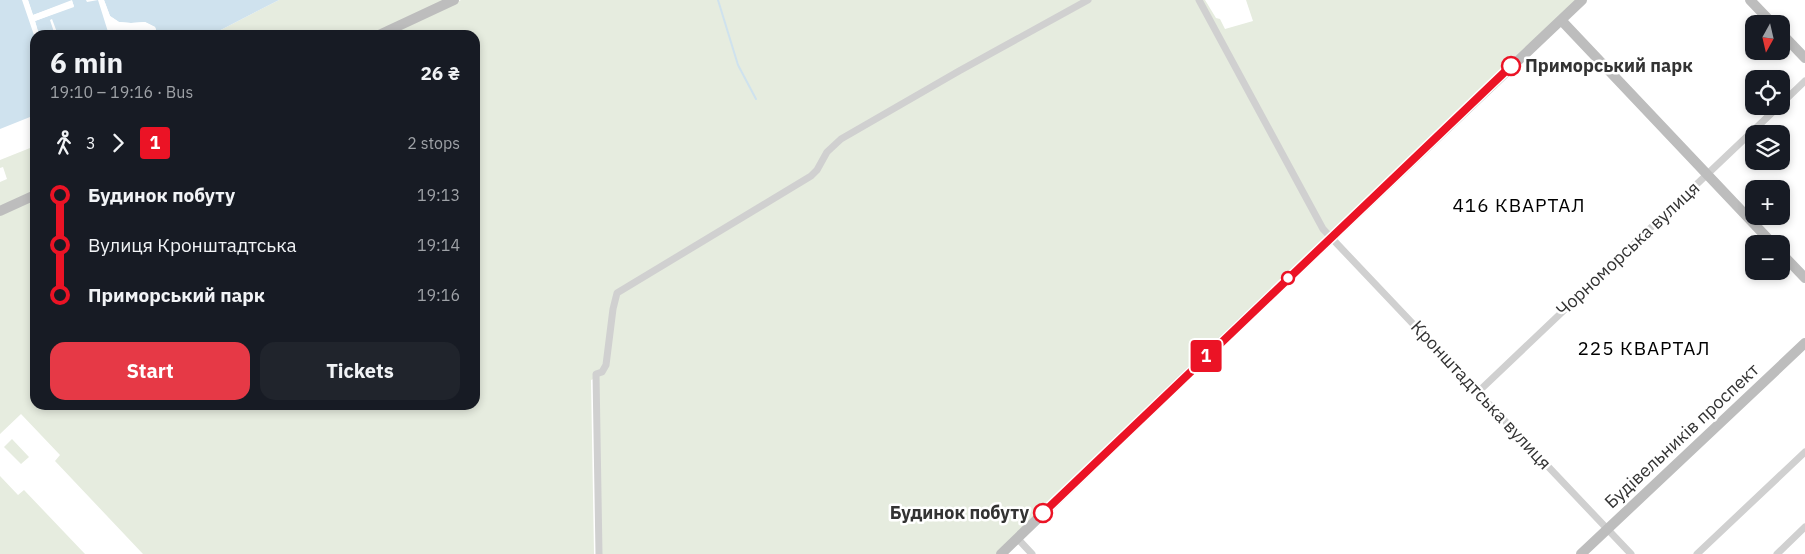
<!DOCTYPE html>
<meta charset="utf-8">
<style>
:root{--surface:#171b24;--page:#20242c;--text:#f1f3f6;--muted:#9ea1a6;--accent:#e63946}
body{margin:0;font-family:"IBM Plex Sans",sans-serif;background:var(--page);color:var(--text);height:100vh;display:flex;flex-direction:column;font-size:19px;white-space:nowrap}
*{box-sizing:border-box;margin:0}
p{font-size:16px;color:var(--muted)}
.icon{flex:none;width:28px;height:28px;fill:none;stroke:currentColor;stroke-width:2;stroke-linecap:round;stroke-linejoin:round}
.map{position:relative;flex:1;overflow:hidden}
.drawer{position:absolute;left:30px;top:30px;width:450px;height:380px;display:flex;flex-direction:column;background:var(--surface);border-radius:15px;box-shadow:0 2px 8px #0003}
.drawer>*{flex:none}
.badge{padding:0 10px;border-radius:4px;font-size:18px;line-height:32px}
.needle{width:32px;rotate:188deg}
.fabs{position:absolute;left:1745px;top:15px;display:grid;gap:10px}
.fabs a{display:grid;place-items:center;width:45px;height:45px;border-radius:10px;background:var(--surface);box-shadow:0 2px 8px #0003;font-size:25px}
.map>.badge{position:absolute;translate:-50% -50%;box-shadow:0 0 0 2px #fff}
.legs{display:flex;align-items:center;gap:8px;height:55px;padding:0 20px;font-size:16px}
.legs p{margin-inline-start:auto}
.summary{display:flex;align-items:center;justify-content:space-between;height:85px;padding:0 20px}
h1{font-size:28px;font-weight:800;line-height:38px}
.cta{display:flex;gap:10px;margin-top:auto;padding:10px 20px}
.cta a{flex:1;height:58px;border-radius:15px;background:var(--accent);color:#fff;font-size:20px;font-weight:800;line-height:58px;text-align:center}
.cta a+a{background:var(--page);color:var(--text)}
ul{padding:0 20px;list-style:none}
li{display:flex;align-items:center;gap:18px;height:50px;font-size:19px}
li i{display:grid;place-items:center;width:8px;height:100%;margin:0 6px;background:currentColor}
li i::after{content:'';width:12px;height:12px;margin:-6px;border:4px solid;border-radius:50%;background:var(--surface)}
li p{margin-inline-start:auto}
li:first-child i{background:linear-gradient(#0000 50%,currentColor 0)}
li:last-child i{background:linear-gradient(currentColor 50%,#0000 0)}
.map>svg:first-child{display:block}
.green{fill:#e6ecdf}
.water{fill:#cfe2ee}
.pier{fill:#fff}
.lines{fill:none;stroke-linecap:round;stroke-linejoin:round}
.stream{stroke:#cfe2ee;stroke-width:2}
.street{stroke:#d0d0d0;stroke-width:7}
.secondary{stroke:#bdbdbd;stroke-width:10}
.line-1-casing{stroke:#fff;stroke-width:11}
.line-1{stroke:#eb1325;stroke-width:8}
.stop-1-dot{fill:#fff;stroke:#eb1325;stroke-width:2.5}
.labels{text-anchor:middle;stroke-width:5;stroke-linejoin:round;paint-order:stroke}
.stop-label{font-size:18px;font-weight:bold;fill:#333;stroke:#fff;text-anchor:start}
.street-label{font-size:18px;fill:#333;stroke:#fff}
.neighbourhood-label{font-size:19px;letter-spacing:1px;fill:#000;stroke:#fff}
</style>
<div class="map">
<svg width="1805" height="554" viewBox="0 0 1805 554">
<rect width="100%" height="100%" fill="#fff"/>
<!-- green -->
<path class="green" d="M279,0H445L370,35H211Z
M461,0H1205L1216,18L1220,19L1225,29L1253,21L1246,0H1583L996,554H600L596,378L591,380L594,554H143L55,461L60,455L21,414L0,434V215L35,199V405H475V35H389Z
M35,146V191L0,207V182L7,179L3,167L0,168V160Z
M12,439L29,457L21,464L4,447Z
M0,476L18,495L24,490L85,554H0Z"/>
<!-- water -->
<path class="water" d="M0,0H22L35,38V115L0,129Z
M28,0H86L87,2L98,0L109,35H58L52,19L50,20L55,35H39L35,21L74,6L72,1L33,15Z
M104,0H279L211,35H158L155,27L145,22L131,23L119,22L110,16Z"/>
<!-- pier -->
<path class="pier" d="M25,0H28L33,15L72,0L74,7L35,21L39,35H37L32,21L33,19L71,5V4L32,17Z
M102,0H104L110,16L119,22L131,23L145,22L155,27L158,35H156L153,28L145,24L131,26L118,25L107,17Z"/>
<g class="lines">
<!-- stream -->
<path class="stream" d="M718,0L738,65L756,99"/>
<!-- street -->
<path class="street" d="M1199,0L1323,229L1631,554
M1781,104L1805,81
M1478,392L1779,106
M1017,538L1032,554
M599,554L596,374L602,372L606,365L613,309L617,293L811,176L817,170L827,152L841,139L959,71L1088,0
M1697,554L1805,452
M1777,554L1805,527"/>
<!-- secondary -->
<path class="secondary" d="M1750,0L1773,24
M1561,20L1773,244
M1781,33L1805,58
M379,35L454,0
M0,211L35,195
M1781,253L1805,278
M1001,554L1195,367L1582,0
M1581,554L1805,343"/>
</g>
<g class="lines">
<defs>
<path id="line-1" d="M1043,513L1511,66"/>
</defs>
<!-- line-1 casing -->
<use href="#line-1" class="line-1-casing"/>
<!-- line-1 -->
<use href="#line-1" class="line-1"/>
</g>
<!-- markers -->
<g class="stop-1-dot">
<circle cx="1511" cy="66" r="9"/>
<circle cx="1288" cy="278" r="6"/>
<circle cx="1043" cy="513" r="9"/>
</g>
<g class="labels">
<!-- stop labels -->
<g class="stop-label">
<text x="1525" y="72">Приморський парк</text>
<text x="1029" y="519" text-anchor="end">Будинок побуту</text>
</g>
<!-- street labels -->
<g class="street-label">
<text transform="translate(1628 249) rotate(-43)" y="6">Чорноморська вулиця</text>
<text transform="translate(1481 395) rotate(47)" y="6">Кронштадтська вулиця</text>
<text transform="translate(1682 436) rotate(-43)" y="6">Будівельників проспект</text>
</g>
<!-- neighbourhood labels -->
<g class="neighbourhood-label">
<text x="1519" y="212">416 КВАРТАЛ</text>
<text x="1644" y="355">225 КВАРТАЛ</text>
</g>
</g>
</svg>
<div class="fabs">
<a><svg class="needle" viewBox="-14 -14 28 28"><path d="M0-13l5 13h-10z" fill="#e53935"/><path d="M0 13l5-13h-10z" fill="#9ea1a6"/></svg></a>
<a><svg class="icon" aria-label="locate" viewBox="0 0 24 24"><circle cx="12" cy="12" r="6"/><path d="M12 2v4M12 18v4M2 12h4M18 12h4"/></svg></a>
<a><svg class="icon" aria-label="layers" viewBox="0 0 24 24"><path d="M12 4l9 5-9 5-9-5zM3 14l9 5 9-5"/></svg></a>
<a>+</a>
<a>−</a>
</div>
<b class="badge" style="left:1206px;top:356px;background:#eb1325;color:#fff">1</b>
<section class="drawer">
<div class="summary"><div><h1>6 min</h1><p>19:10 – 19:16 · Bus</p></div><b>26 ₴</b></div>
<div class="legs"><svg class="icon" aria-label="walk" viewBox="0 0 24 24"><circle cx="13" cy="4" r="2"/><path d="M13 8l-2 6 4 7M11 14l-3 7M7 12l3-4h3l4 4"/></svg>3<svg class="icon" aria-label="forward" viewBox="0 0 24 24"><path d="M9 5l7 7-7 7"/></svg><b class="badge" style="background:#eb1325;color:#fff">1</b><p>2 stops</p></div>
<ul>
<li><i style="color:#eb1325"></i><b>Будинок побуту</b><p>19:13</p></li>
<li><i style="color:#eb1325"></i><span>Вулиця Кронштадтська</span><p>19:14</p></li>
<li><i style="color:#eb1325"></i><b>Приморський парк</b><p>19:16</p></li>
</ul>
<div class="cta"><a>Start</a><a>Tickets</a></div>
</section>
</div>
